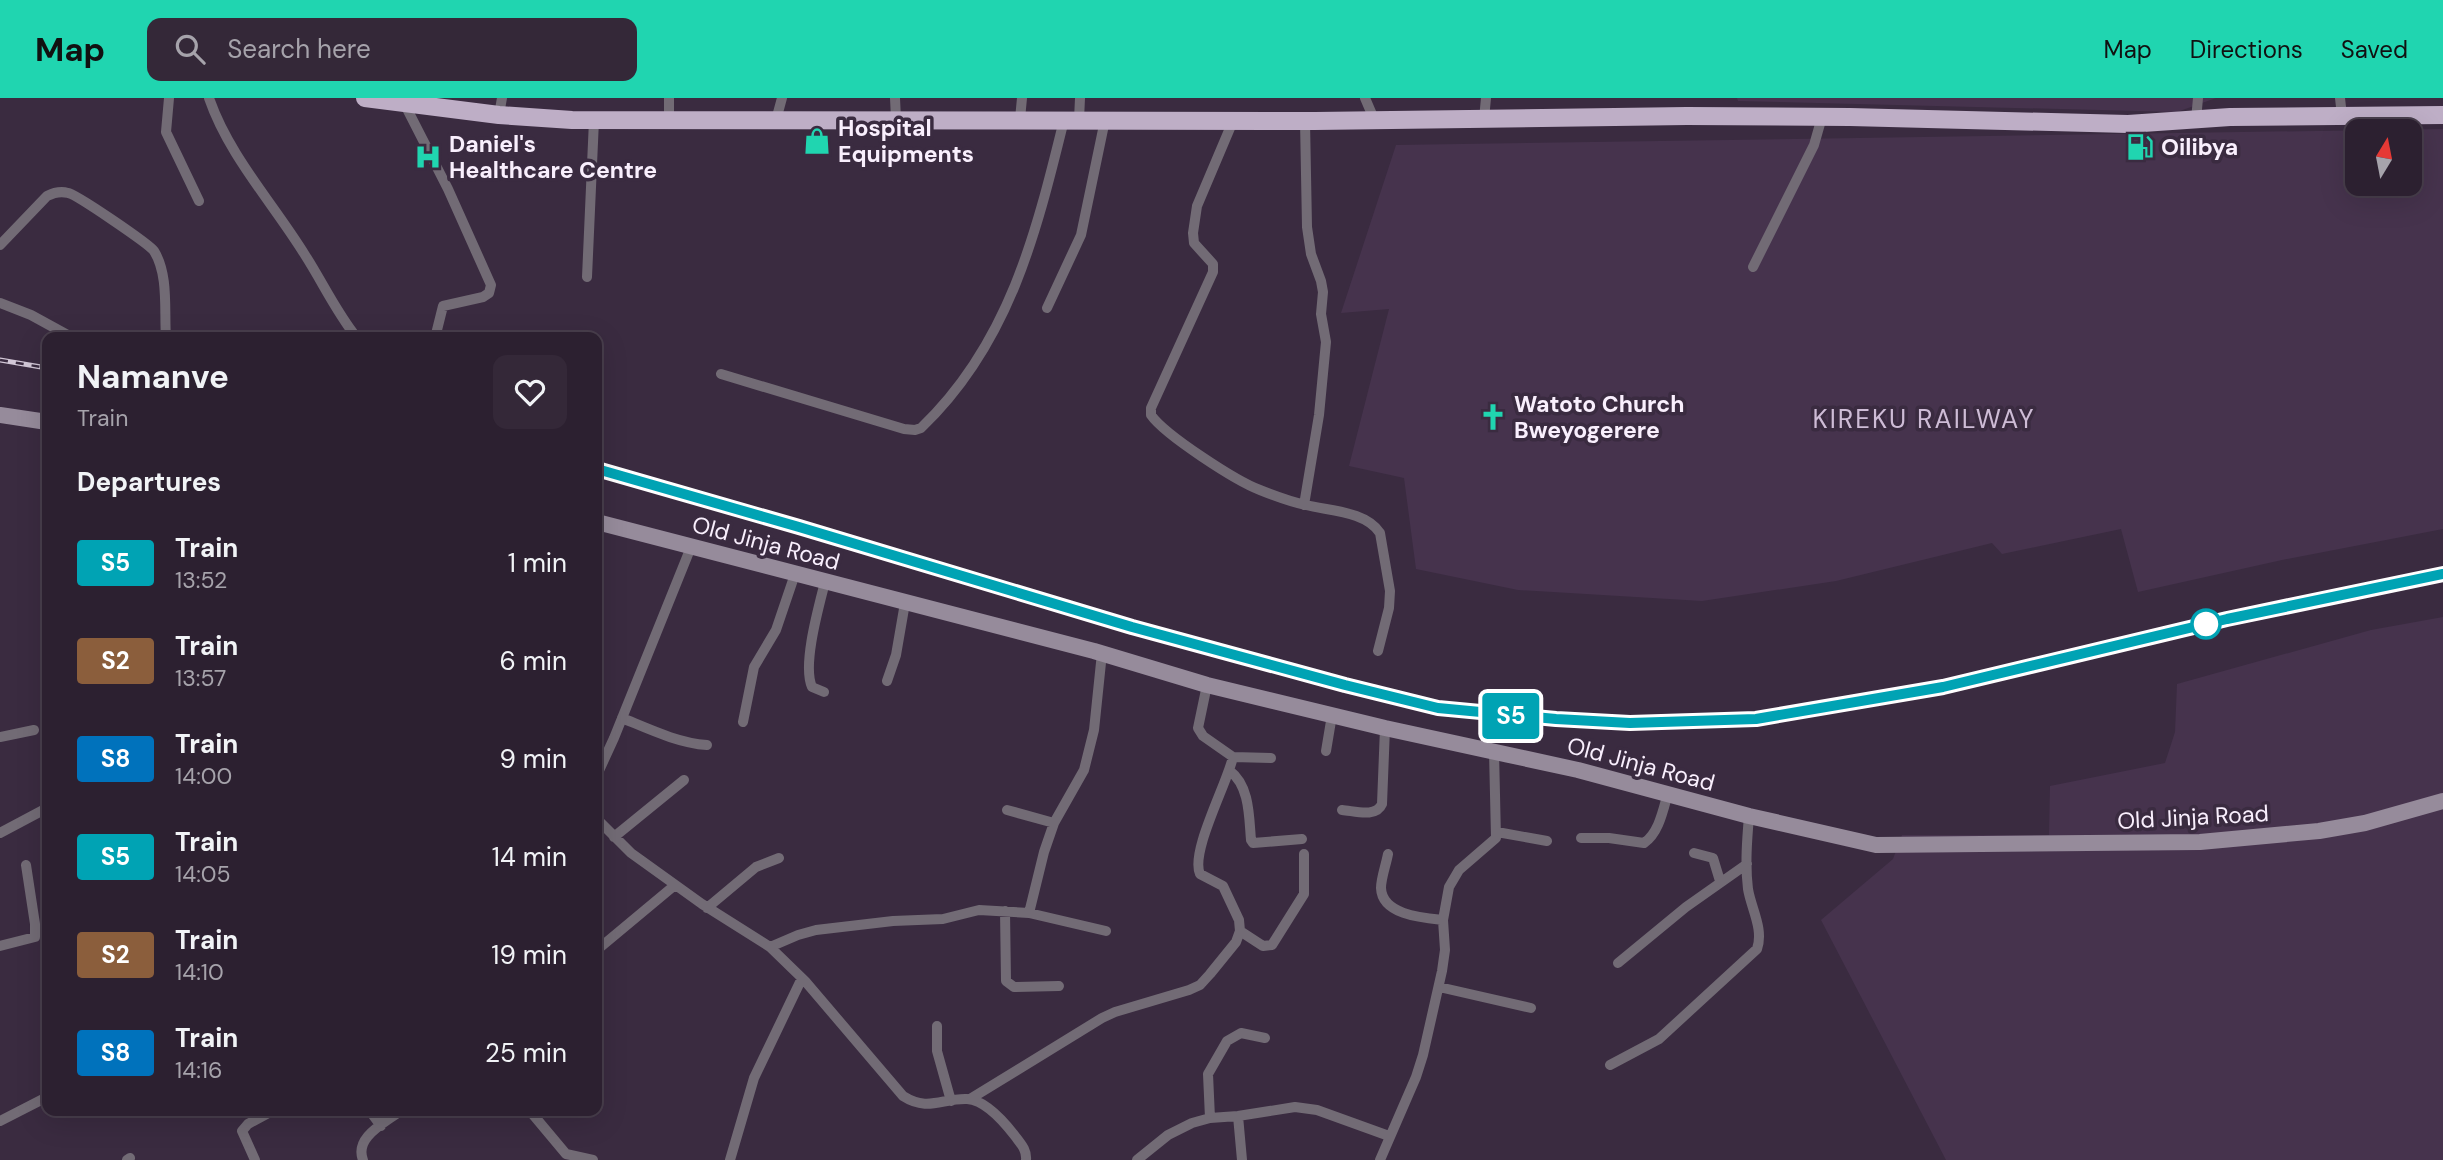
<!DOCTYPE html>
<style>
:root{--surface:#2c2030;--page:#342838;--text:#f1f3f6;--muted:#a6a3ab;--line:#483e4c;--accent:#20d5b0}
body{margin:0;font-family:"DM Sans",sans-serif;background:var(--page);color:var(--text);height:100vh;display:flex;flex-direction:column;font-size:26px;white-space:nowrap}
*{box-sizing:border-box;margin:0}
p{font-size:23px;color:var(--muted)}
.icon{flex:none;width:38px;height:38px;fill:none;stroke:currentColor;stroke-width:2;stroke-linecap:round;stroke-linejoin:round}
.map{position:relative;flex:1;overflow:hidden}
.details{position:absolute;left:42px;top:234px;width:560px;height:784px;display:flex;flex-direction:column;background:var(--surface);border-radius:14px;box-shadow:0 7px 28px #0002,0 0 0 2px var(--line)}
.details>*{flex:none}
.badge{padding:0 14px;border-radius:5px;font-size:24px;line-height:46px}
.needle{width:46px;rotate:10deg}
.fabs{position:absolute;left:2345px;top:21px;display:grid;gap:14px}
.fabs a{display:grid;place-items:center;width:77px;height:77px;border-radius:14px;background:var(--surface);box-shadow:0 7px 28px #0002,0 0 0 2px var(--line);font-size:35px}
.map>.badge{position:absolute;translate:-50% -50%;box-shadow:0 0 0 4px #fff}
h2{padding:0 35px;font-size:26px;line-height:63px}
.round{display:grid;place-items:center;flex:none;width:74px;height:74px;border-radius:14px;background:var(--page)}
.summary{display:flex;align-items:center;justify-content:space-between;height:119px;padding:0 35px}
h1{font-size:33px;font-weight:700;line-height:52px}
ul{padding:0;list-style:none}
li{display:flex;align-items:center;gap:21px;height:98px;padding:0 35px}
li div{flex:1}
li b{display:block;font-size:26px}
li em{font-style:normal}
li .badge{min-width:77px;font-weight:700;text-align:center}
header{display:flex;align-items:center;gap:42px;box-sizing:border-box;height:98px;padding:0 35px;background:var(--accent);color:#111}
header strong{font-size:33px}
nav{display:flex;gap:38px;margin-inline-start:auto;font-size:24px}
.search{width:490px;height:63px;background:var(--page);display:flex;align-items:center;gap:18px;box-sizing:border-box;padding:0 24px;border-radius:14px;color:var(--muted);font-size:26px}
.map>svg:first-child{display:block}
.built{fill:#46334d;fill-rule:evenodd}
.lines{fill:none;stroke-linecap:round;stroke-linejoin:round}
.minor{stroke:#726b75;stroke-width:10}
.secondary{stroke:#968b9b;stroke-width:16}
.trunk{stroke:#beaec6;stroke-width:18}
.rail-casing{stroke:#d2c7d7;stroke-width:5}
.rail{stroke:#3a2b40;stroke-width:2.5;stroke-dasharray:8;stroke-linecap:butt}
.line-casing{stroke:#fff;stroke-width:16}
.line{stroke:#00a3b4;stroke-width:10}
.stop-dot{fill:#fff;stroke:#00a3b4;stroke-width:3.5}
.labels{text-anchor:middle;stroke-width:7;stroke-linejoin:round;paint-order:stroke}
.poi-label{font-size:23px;font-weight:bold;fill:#f9effd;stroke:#3a2b40;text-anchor:start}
.street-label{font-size:23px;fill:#f9effd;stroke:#3a2b40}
.quarter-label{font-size:26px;letter-spacing:2px;fill:#cebcd6;stroke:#3a2b40}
</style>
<header>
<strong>Map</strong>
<div class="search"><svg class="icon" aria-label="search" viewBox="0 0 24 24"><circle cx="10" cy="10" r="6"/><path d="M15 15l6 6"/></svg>Search here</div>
<nav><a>Map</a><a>Directions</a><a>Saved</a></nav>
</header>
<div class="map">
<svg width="2443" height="1062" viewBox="0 0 2443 1062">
<rect width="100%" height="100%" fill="#3a2b40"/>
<!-- built -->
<path class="built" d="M1737,0H2216L2177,14L1738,3Z
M2443,31V431L2282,462L2138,494L2121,431L2002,456L1992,445L1836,483L1702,503L1518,492L1416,471L1404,380L1349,368L1389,211L1341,215L1396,47ZM2357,33H2410V86H2357Z
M2443,519V1062H1946L1821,822L1893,761L1902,737H2049L2050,688L2165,665L2175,634L2177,586L2371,532Z"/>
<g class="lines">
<!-- minor -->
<path class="minor" d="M169,0L166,34L199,103
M209,0C229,58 273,105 305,157C323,185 336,214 357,240
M669,0V22
M895,0L896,21
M1365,0L1374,21
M2340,0L2342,18
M404,5L448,91L491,187L489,195L483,199L443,208L435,240
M499,17L502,0
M1020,21L1022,0
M1484,21L1486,0
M776,22L782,0
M1079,22L1080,0
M2196,22L2198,0
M1233,23L1197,108L1193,135L1194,145L1213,166V174L1151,310V317C1165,337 1236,383 1260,392C1275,398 1291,404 1306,407C1329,413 1366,413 1380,435L1390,493L1389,510L1378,553
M0,147L47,98C53,95 61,93 68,95C76,96 149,146 154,153C169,177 164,213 166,240
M1753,169L1814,47L1822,19
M587,179L594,22
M0,205L31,217L73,240
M1047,210L1081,137L1105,22
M721,276L904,331L915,332L921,330C1009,246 1036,136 1064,22
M1304,407L1319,317L1326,244L1321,216L1323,194L1321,183L1311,156L1307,129L1305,23
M887,583L896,557L905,505
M824,594L812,589C802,567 819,508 825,484
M622,620C649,631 678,645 707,647
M743,624L754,569L776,532L795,476
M0,639L34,632
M1326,653L1332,617
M1233,659L1271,660
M1230,673C1250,688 1249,720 1251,742L1253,745L1302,741
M597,677L614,640L691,449
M1007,712L1054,725
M1342,712C1355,713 1376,720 1382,706L1385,630
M597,721L631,755L702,806L770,849L805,883L903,998C928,1014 942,1000 967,1001C985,1002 1005,1025 1015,1038C1021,1046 1027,1052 1026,1062
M1497,734L1547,743
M0,735L47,710
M614,739L684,682
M1581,740H1609L1644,745C1659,735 1663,712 1668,695
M1694,755L1713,760L1720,783
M1388,756C1386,767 1381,780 1381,790C1382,817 1423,820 1443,822
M707,810L756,769L779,760
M1005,813L1006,883L1014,889L1059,888
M1029,815L1044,754L1054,725L1084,672L1094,632L1102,555
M1240,833L1263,848L1272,847L1304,796V756
M0,848L35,839V826L26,767
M770,849L798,837L816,832L893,823L943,821L979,812L1029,815L1106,833
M597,852L675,787
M1618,865L1686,809L1747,766
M1439,889L1531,910
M937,928V953L951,1003
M1610,967L1659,941L1757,851C1764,831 1751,810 1748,791C1745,767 1747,742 1749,718
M970,1001L1102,920L1115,914L1189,892L1200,887L1210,876L1236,844L1240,833L1239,822L1223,788L1200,776C1190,754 1227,686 1233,659L1203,638L1198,630L1207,587
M370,1013L381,1028
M530,1013L566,1056L593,1062
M1238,1018L1242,1062
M1210,1020L1208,976L1227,943L1241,935L1265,940
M0,1023L47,999
M127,1062L130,1060
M255,1062L242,1033L248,1026L272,1013
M363,1062C354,1039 385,1025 400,1013
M730,1062L754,980L802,880
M1137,1062L1168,1037L1192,1025L1210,1020L1238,1018L1295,1009L1317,1012L1389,1038
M1380,1062L1416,979L1423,957L1442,873L1445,852L1443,822L1449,789L1459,772L1496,740L1494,653"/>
<!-- secondary -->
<path class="secondary" d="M0,317L47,324
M597,424L1094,553L1207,587L1385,630L1578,672L1749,718L1876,747L2200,744L2319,733L2365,725L2443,703"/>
<!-- trunk -->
<path class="trunk" d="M365,0L499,17L572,22L1315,23L1687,18L1850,19L2128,26L2230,19L2443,17"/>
<defs>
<path id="rail" d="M0,262L47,270
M597,371L799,429L1132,529L1345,587L1438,610L1532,620L1630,625L1756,621L1943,589L2206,525L2443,476"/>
</defs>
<!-- rail casing -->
<use href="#rail" class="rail-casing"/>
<!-- rail -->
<use href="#rail" class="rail"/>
</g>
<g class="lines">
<defs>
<path id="line" d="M597,371L799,429L1132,529L1345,587L1438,610L1556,621L1630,625L1756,621L1943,589L2227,521L2443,476"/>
</defs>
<!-- line casing -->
<use href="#line" class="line-casing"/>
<!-- line -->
<use href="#line" class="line"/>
</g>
<!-- icons -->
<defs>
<symbol id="shop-bare" viewBox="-9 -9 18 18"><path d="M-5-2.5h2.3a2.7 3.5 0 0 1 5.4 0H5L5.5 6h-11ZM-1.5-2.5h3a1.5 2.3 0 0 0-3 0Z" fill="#20d5b0" stroke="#3a2b40" stroke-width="2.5" paint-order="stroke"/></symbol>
<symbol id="fuel-bare" viewBox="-9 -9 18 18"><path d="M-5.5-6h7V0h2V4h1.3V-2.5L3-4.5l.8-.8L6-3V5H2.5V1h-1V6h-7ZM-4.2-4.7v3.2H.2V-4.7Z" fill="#20d5b0" stroke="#3a2b40" stroke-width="2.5" paint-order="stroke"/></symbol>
<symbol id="hospital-bare" viewBox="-9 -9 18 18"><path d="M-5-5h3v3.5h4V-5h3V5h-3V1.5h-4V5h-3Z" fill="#20d5b0" stroke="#3a2b40" stroke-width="2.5" paint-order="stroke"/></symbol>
<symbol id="church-bare" viewBox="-9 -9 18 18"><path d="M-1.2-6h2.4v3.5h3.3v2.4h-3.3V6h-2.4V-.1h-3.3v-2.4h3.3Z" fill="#20d5b0" stroke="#3a2b40" stroke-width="2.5" paint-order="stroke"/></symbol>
</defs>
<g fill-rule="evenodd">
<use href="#shop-bare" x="798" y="24" width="38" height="38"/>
<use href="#fuel-bare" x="2121" y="30" width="38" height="38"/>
<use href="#hospital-bare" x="409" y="40" width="38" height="38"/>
<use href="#church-bare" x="1474" y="300" width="38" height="38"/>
</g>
<!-- markers -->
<circle class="stop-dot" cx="2206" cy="526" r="14"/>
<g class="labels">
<!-- poi labels -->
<g class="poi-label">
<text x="838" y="38">Hospital<tspan x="838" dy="26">Equipments</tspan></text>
<text x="449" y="54">Daniel's<tspan x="449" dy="26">Healthcare Centre</tspan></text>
<text x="2161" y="57">Oilibya</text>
<text x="1514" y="314">Watoto Church<tspan x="1514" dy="26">Bweyogerere</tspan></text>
</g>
<!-- street labels -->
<g class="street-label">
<text transform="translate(766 445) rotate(15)" y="8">Old Jinja Road</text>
<text transform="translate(1641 666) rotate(15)" y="8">Old Jinja Road</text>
<text transform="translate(2193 719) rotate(-3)" y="8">Old Jinja Road</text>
</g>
<!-- quarter labels -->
<g class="quarter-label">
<text x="1924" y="330">KIREKU RAILWAY</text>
</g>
</g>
</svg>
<div class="fabs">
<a><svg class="needle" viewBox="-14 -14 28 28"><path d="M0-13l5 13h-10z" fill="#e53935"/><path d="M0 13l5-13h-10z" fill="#a6a3ab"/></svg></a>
</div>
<b class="badge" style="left:1511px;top:618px;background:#00a3b4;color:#fff">S5</b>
<section class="details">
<div class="summary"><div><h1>Namanve</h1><p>Train</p></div><a class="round"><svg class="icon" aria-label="heart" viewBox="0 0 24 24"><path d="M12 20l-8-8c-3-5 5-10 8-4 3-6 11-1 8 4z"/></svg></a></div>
<h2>Departures</h2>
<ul>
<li><span class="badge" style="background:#00a3b4;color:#fff">S5</span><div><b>Train</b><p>13:52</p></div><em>1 min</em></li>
<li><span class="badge" style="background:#8b5e3c;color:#fff">S2</span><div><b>Train</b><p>13:57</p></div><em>6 min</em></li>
<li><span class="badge" style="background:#0072bc;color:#fff">S8</span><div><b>Train</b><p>14:00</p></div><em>9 min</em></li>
<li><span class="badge" style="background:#00a3b4;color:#fff">S5</span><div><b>Train</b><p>14:05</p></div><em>14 min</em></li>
<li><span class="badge" style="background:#8b5e3c;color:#fff">S2</span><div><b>Train</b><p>14:10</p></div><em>19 min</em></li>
<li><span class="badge" style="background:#0072bc;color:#fff">S8</span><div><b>Train</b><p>14:16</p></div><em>25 min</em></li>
</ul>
</section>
</div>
